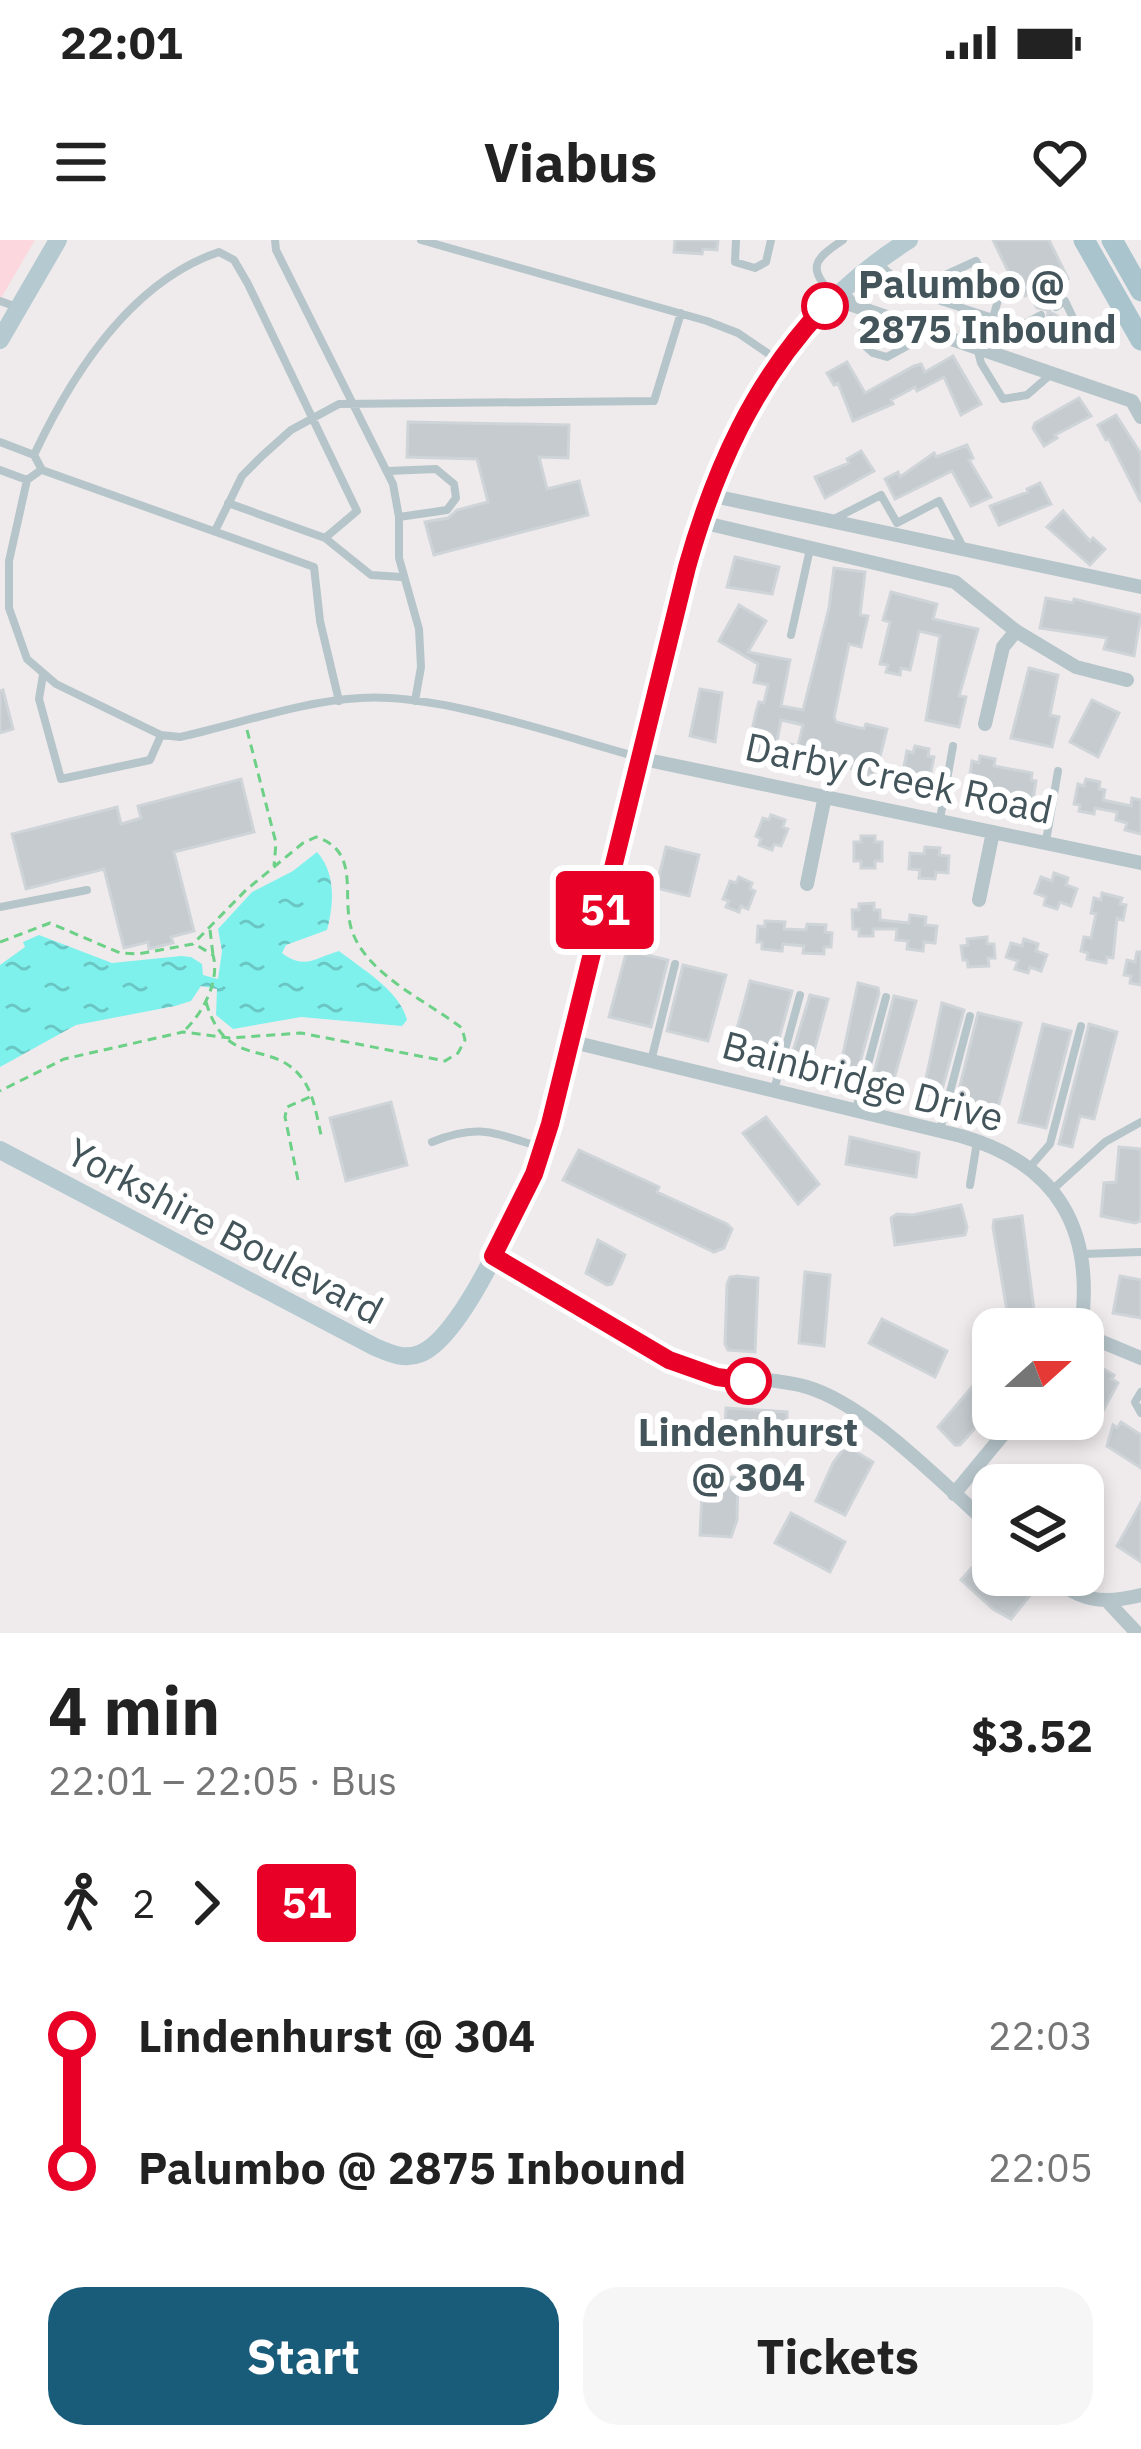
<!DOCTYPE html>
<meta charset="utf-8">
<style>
:root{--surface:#fff;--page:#f6f6f6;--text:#222;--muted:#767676;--accent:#195c7a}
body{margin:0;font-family:"IBM Plex Sans",sans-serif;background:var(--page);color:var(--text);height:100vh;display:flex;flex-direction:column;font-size:45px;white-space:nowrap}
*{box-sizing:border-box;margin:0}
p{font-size:39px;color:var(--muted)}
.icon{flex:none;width:66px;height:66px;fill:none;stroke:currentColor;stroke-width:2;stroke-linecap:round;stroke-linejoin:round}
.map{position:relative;height:1393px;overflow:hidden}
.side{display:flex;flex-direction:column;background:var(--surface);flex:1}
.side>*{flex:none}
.badge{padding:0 24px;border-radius:9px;font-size:42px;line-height:78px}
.needle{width:78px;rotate:69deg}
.tools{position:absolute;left:972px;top:1068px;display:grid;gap:24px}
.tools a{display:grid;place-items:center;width:132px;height:132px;border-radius:24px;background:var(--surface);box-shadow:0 6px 18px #0003;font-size:60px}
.map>.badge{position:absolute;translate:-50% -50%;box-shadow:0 0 0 6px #fff}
.legs{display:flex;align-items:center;gap:18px;height:132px;padding:0 48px;font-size:39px}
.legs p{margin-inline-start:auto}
.head{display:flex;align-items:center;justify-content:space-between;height:204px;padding:0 48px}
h1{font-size:66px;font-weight:800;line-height:90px}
.primary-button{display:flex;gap:24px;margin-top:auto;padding:24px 48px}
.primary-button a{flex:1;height:138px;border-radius:36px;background:var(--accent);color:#fff;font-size:48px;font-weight:800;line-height:138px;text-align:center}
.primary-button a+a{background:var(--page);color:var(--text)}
ul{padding:0 48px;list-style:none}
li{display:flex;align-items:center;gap:42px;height:132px;font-size:45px}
li i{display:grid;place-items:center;width:18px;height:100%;margin:0 15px;background:currentColor}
li i::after{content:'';width:30px;height:30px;margin:-15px;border:9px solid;border-radius:50%;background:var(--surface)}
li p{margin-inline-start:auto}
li:first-child i{background:linear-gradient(#0000 50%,currentColor 0)}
li:last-child i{background:linear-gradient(currentColor 50%,#0000 0)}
.status{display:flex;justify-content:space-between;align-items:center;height:84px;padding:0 60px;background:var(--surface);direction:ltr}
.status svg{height:33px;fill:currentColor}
header{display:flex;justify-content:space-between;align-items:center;height:156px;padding:0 48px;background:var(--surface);font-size:54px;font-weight:800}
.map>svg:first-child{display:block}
.medical{fill:#fcd8de}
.water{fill:url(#water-ripples)}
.building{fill:#c5cbcf;stroke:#cfd4d8;stroke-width:3;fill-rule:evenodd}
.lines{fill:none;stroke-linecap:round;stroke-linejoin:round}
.path{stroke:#6cd086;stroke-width:3;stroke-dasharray:9 6;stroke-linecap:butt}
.lane{stroke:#b6c5ca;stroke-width:8}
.street{stroke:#b6c5ca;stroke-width:14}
.secondary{stroke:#b5c9d0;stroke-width:18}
.primary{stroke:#a9c4cd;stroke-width:21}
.line-1-casing{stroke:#fff;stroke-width:27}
.line-1{stroke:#e80027;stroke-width:18}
.stop-1-dot{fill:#fff;stroke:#e80027;stroke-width:6}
.labels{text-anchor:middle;stroke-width:12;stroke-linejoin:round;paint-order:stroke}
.stop-label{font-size:39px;font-weight:bold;fill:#43555a;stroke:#fff;text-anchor:start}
.street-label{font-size:39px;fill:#43555a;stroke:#fff}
</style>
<div class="status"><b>22:01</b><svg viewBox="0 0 49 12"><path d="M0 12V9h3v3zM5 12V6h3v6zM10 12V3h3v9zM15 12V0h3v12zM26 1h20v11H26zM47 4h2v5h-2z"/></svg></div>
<header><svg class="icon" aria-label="menu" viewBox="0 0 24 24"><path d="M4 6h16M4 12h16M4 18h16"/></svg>Viabus<svg class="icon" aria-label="heart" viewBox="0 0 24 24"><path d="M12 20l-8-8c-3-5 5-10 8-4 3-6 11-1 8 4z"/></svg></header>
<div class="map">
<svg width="1141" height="1393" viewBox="0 0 1141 1393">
<defs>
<pattern id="water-ripples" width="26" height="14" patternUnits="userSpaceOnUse" patternTransform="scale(3)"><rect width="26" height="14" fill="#7ff1ec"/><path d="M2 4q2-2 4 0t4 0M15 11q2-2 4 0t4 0" fill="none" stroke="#6ac6c2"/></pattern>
</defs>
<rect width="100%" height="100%" fill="#efebec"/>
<!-- medical -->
<path class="medical" d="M0,0H35L0,60Z"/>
<!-- water -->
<path class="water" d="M317,612C336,633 334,664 327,690L286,705L282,713C304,730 315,718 339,711C361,728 401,752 407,780L402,786L301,777L233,789L216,775L217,749L201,746L191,761L175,766L76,785L0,827V725L25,707L23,702L39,695L112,723L181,716L191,717L202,724L203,735L218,739L222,711L218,689L252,652L293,631Z"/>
<!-- building -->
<path class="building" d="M675,0H718L717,10L703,9L702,14L674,12Z
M993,0H1049L1068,39L1059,44L1061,49L1051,55L1048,64L1050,72L1056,75L1047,80L1048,70L1037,68L1029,54L1025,56L1010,35Z
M953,116L981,164L961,175L944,137L917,151L915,147L891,160L893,164L853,181L838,143L834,145L827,133L847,122L865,153L914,126L921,124L925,132Z
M1079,158L1091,176L1055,195L1057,198L1044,206L1033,188L1035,183Z
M1116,175L1141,214V262L1109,199L1106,200L1098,185Z
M408,182L569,185L568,218L539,217L547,249L579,241L588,275L434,315L425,282L448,278L457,270L488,262L477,219L407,217Z
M967,205L973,218L969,220L991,257L971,266L952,231L895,259L885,239L898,232L900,237L934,213L936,217Z
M861,211L874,231L825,258L815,237L849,223L847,219Z
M1040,243L1051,264L999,285L990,266L1028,252L1027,249Z
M1063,271L1090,301L1093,298L1105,309L1090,325L1047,287Z
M735,317L779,327L772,354L727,347Z
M834,328L865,332L860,375L868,376L861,407L849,404L834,477L836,482L864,489L866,484L887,489L875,537L827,520L816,518L815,524L748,509L756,472L759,462L764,463L768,445L754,442L758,424L719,401L739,365L766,381L748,412L790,420L781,466L803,470L829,368ZM781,480L803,485L798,506L777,501Z
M891,352L937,364L933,379L978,389L959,456L966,457L959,487L926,480L940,396L919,391L910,430L901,428L900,435L886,432L888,425L880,424L890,382L883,380Z
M1046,358L1073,363L1074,359L1141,375L1134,416L1104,409L1107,398L1040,388Z
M1029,428L1058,435L1050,475L1059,477L1052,507L1011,498Z
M700,449L722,453L715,502L690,496Z
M3,450L13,489L0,493V451Z
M1092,460L1119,473L1098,517L1070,502Z
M915,506L929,509L928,516L934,517L930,536L924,535L923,541L908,538L909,532L903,531L907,511L913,513Z
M980,516L995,519L994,526L1032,533L1031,540L1036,541L1033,560L1026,558L1025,565L1011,562L1012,556L974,548L975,542L969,541L972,521L979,523Z
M241,539L254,592L174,612L194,691L171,697L173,703L149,709L148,702L124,708L104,629L26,649L12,594L117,567L121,584L141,578L138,566Z
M1086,539L1100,542L1099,549L1105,550L1103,560L1131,566L1132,558L1141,560V594L1125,590L1127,583L1116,580L1117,572L1095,568L1094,574L1079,571L1080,565L1074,564L1078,544L1084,546Z
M771,575L785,580L783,587L788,589L781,606L774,604L772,610L759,605L761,599L756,596L763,578L769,580Z
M861,596H875V602H882V621H875V628H861V621H854V602H861Z
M666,607L699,615L689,656L656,648Z
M925,607L940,608L939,615L949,616L948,633L936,632L935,639L919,638L920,630L909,629L910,613L924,614Z
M1054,633L1068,638L1066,645L1077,649L1071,666L1060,662L1057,669L1044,665L1046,657L1035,653L1041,637L1052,641Z
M739,637L752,643L750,649L755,651L748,669L741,666L739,672L726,667L729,661L723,659L730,641L736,643Z
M1102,653L1122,658L1120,664L1126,665L1123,680L1117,678L1113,718L1107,717L1106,723L1087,719L1088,713L1081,711L1084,697L1091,698L1096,674L1091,673L1094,658L1101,660Z
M874,663V670H880V680L909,683L910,675L926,677L925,685L937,686L935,703L924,702L923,711L907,709L908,701L896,700L897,689H873V696H859V689H853L852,670H859V664Z
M765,681L785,682L784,689L806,690L807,684L826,685L825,692L832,693L831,707H824V714L803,713L804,706L783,704L782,711L762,709V702H757L758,686L765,687Z
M987,697V704H994L995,718H988L989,726L968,727L967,720H963L961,706L968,705L967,699Z
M1024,699L1038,704L1036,711L1047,715L1041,731L1030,727L1028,733L1015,729L1018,721L1006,717L1011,703L1022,706Z
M627,710L668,720L651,787L609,777Z
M1137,712H1141V745L1130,743L1131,736L1124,735L1127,720L1135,722Z
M683,725L726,735L708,801L667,791Z
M750,741L792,751L774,817L732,807Z
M858,743L878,748L879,753L856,837L839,833Z
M810,755L828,759L810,826L790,821Z
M894,756L916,761L892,846L872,841Z
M942,763L964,770L940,857L923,853Z
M978,773L1021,783L997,871L956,862Z
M1043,784L1071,791L1046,888L1019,882Z
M1089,784L1117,792L1094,879L1080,876L1072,907L1059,904Z
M391,862L407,925L346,941L330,878Z
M766,877L819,944L798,964L743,893Z
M850,897L919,913L916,937L846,924Z
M1119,907L1141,909V968L1140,981L1135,983L1101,976L1104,943L1116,942Z
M579,910L659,947L657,952L727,984L732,989L724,1008L714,1012L563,940Z
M961,965L967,987L965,995L895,1005L891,978L897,974L913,975Z
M1022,976L1035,1078L1009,1083L993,987L994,980Z
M598,1000L625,1015L612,1044L607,1045L586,1033Z
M805,1032L830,1035L824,1106L799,1103Z
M737,1036L758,1038L755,1112L728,1110L725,1104L727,1044L730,1037Z
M1120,1036L1141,1040V1078L1113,1073Z
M882,1079L947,1111L935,1137L869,1103Z
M1102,1128L1114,1135L1112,1139L1118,1143L1099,1178L1093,1174L1091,1178L1083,1173V1147L1094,1129L1100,1132Z
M983,1134L993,1140V1168L960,1205H955L938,1187Z
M726,1168L787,1172V1203L724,1202Z
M1121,1182L1141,1195V1228L1107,1206L1113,1185L1117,1188Z
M846,1206L873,1222L845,1275L816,1261L833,1223Z
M1012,1227L1034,1245H994Z
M708,1234L738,1238L737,1280L731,1297L700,1295L702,1253Z
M1141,1263V1322L1117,1306Z
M791,1273L845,1302L830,1332L775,1303Z
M984,1314L993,1322V1335H1008L1031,1354L1011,1379L993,1369L961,1340Z"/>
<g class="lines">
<!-- path -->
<path class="path" d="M247,490L276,603L274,626
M210,690L213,715
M0,702L50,683L120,713L138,714L193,704L246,650L303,603L316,597C364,612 338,661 354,696C372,737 428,762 462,788L465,800L458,813L445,821L301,793L230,798L183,792L64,819L0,851
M206,762C227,833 273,796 304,841C314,856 317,877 321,895
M186,789C204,771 220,740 213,715L195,704
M298,940L285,877L287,867L310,857"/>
<!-- lane -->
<path class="lane" d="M275,0L276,10L393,244L399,277V318L419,389L421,427L415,461
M421,0L707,81L738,93L779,121
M736,0L735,22L755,28L766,22L771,0
M881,26L910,51L993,78L998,60L976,21L910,51
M833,56C808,27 812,21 843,0
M0,61L17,67
M868,71L862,93L863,104L873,113L887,117L931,93
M993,78L1086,105L1065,61L1056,67
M1020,86L1041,75
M978,111L981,123L1003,159L1027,155L1050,135
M0,202L34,215L42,230L314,327L320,381L339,461
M34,215C72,134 130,42 219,12L234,20L248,44L357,271L325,298
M0,230L27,240L41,230
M388,231L436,229L454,244L456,258L447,270L399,277
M27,240L9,321V368L27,419L56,444L161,495L180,497C239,484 301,461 361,458C441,453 563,497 642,518
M228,263L325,298L371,335L402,337
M832,280L881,255L897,283L939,261L964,309
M215,291L242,236L262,216L291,190L339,164L654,161L681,73
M791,395L810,309
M43,435L39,459L61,539L150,520L161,495
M940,579L953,506
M1046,601L1058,531
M0,667L87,650
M651,821L675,724
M774,850L800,755
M856,869L886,757
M940,890L970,776
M432,902C479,883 494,893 540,907
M1030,927L1050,904L1081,786
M970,945L977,902
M1052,950L1105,902L1141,882
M1082,1014L1141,1012
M1141,1152L1135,1162L1141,1173"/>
<!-- street -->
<path class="street" d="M841,51L852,65L1132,161L1141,177
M709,255L1141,347
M701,282L955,342L1016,391L1076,427L1127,440
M985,484L1003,407L1016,391
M643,519L1141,623
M807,644L825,556
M979,660L993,592
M573,802L961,896C1058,924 1095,990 1081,1089
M493,1016L688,1129C730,1141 770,1136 807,1147C870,1166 943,1245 993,1288
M1083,1094L1141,1118
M954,1254L1016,1179
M1048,1335C1081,1361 1101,1365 1141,1355
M1109,1363L1137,1393"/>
<!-- secondary -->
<path class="secondary" d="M0,100L58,0
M0,910L375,1107C389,1113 404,1120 419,1114C467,1098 534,932 550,884C583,763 613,641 643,520C692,316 717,121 909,0"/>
<!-- primary -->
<path class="primary" d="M1084,0L1141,100
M1112,0L1141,51"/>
</g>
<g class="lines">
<defs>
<path id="line-1" d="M748,1141L717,1137L669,1120L493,1016L534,934L550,884L687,327C715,228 754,141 825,66"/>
</defs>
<!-- line-1 casing -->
<use href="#line-1" class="line-1-casing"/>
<!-- line-1 -->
<use href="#line-1" class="line-1"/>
</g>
<!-- markers -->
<g class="stop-1-dot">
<circle cx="825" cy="66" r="21"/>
<circle cx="748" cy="1141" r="21"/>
</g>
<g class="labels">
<!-- stop labels -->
<g class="stop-label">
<text x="858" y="58">Palumbo @<tspan x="858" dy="45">2875 Inbound</tspan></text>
<text x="748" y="1206" text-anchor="middle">Lindenhurst<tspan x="748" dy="45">@ 304</tspan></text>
</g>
<!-- street labels -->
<g class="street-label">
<text transform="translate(899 538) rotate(12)" y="14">Darby Creek Road</text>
<text transform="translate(863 841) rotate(15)" y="14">Bainbridge Drive</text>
<text transform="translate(225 991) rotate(28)" y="14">Yorkshire Boulevard</text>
</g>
</g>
</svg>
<div class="tools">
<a><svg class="needle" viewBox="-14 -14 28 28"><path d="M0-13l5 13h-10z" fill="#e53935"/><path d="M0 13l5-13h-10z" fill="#767676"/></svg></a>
<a><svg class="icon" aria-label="layers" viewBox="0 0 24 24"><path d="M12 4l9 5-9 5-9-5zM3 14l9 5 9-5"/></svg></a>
</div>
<b class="badge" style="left:605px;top:670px;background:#e80027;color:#fff">51</b>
</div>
<section class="side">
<div class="head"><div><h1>4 min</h1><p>22:01 – 22:05 · Bus</p></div><b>$3.52</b></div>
<div class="legs"><svg class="icon" aria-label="walk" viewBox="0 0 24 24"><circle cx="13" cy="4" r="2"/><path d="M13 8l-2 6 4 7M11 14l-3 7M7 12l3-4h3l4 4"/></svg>2<svg class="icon" aria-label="forward" viewBox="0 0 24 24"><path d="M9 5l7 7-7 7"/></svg><b class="badge" style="background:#e80027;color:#fff">51</b></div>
<ul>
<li><i style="color:#e80027"></i><b>Lindenhurst @ 304</b><p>22:03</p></li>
<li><i style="color:#e80027"></i><b>Palumbo @ 2875 Inbound</b><p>22:05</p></li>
</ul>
<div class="primary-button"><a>Start</a><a>Tickets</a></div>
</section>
